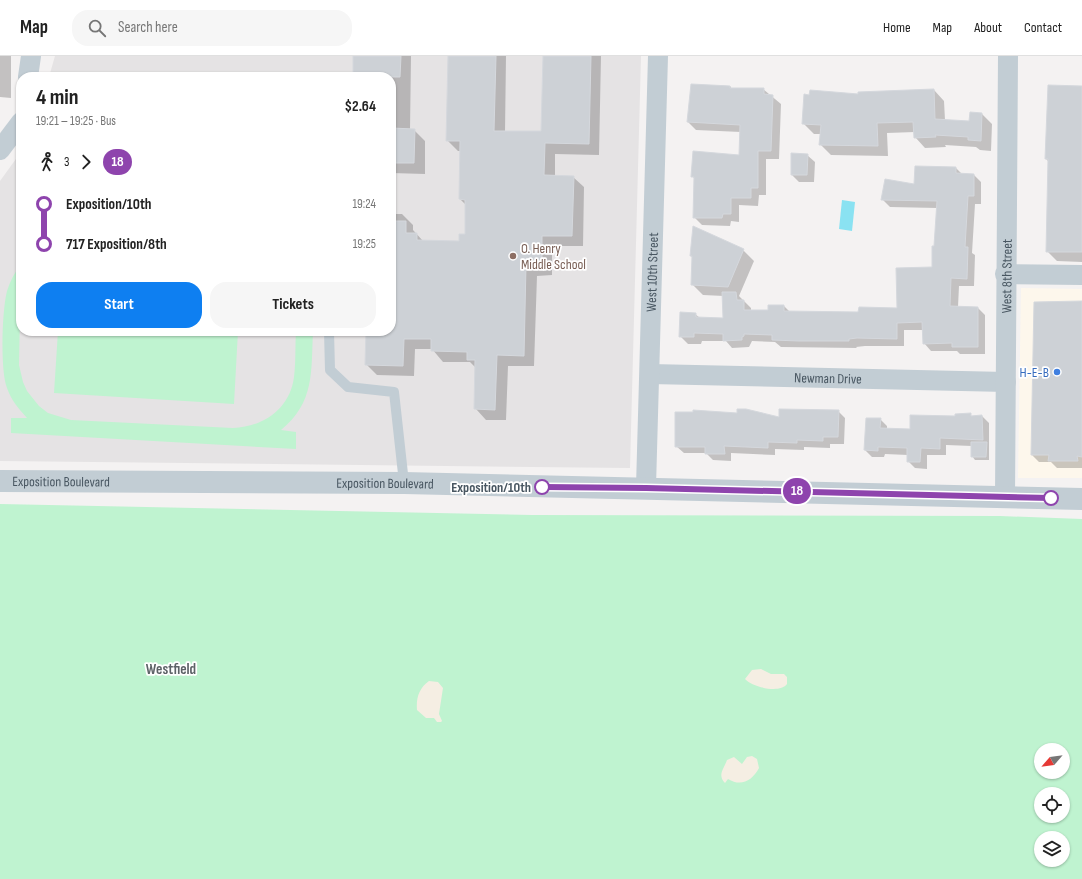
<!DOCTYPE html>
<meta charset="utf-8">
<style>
:root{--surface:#fff;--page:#f6f6f6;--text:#222;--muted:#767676;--line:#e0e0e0;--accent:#0e7ff1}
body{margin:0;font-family:"Sofia Sans Condensed",sans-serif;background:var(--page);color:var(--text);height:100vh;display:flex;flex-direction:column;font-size:15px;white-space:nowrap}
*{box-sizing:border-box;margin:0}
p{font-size:13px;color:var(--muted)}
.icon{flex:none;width:22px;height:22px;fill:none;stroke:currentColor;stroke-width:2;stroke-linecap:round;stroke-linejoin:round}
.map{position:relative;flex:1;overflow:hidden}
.drawer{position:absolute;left:16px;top:16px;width:380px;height:264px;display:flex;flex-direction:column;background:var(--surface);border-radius:16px;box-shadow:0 1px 3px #0004}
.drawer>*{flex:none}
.badge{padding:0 8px;border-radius:13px;font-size:14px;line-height:26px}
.needle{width:26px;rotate:242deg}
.fabs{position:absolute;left:1034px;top:687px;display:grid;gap:8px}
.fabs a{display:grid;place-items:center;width:36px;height:36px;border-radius:50%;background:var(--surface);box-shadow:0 1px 3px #0004;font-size:20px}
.map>.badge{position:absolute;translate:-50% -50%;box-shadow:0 0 0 2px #fff}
.legs{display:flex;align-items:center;gap:6px;height:44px;padding:0 20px;font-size:13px}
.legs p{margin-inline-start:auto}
.overview{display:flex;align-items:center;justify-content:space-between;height:68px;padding:0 20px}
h1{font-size:22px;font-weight:700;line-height:30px}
.action{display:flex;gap:8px;margin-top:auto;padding:8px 20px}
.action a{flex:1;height:46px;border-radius:16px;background:var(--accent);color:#fff;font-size:16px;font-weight:700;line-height:46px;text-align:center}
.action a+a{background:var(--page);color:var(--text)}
ul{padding:0 20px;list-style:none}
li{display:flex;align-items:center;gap:14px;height:40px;font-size:15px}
li i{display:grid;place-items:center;width:6px;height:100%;margin:0 5px;background:currentColor}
li i::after{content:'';width:10px;height:10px;margin:-5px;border:3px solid;border-radius:50%;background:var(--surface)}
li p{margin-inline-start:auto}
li:first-child i{background:linear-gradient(#0000 50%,currentColor 0)}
li:last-child i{background:linear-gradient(currentColor 50%,#0000 0)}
header{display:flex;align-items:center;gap:24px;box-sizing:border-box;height:56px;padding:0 20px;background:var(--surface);border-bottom:1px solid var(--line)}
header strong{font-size:19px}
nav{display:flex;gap:22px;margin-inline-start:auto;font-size:14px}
.search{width:280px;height:36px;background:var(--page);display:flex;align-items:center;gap:10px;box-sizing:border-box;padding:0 14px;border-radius:16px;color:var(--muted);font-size:15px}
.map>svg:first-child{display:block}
.commercial{fill:#fdf7ec}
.education{fill:#e5e3e4}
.green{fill:#bff3d0;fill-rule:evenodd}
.sand{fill:#f5eee3}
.water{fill:#8ae2f2}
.shadow{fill:#0003}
.building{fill:#cdd1d6;stroke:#d5d8dd}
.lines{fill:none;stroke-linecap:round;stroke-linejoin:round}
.service{stroke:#c2cdd4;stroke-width:10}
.minor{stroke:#c2cdd4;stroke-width:20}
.tertiary{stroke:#c2cdd4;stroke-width:22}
.line-1-casing{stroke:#fff;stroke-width:9}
.line-1{stroke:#8e44ad;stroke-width:6}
.education-dot{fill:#8d6e63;stroke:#fff;stroke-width:1.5}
.shop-dot{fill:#3f7fe0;stroke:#fff;stroke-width:1.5}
.stop-1-dot{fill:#fff;stroke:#8e44ad;stroke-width:2}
.labels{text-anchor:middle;stroke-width:3.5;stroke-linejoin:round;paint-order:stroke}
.education-label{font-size:14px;fill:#785e54;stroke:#fff;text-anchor:start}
.street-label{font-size:14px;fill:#485661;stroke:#fff}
.shop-label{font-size:14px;fill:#366cbe;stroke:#fff;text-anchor:end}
.stop-label{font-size:14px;font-weight:bold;fill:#485661;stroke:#fff;text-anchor:end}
.neighbourhood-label{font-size:15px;font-weight:bold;fill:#5d6267;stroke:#fff}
</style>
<header>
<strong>Map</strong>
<div class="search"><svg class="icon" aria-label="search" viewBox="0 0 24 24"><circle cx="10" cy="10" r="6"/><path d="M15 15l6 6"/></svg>Search here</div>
<nav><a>Home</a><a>Map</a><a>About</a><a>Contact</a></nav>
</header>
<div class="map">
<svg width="1082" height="823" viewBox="0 0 1082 823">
<rect width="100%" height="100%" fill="#f4f2f2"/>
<!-- commercial -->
<path class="commercial" d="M1021,232L1082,233V422H1018Z"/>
<!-- education -->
<path class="education" d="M55,0H641L630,412L0,405V125L21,96V275H391V21H49Z"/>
<!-- green -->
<path class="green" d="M21,208L19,309L23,326L27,335L39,350L48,357L71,364L233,372C263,371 290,353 294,321C296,306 295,290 296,275H313C311,316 315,346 281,374L296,376V393L11,377V362H27C19,353 11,344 7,332C0,315 2,254 7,235C10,225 15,216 21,208Z
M58,275H238L234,348L54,337Z
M0,448L532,459L1000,460L1082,463V823H0ZM1041,694H1063V716H1041ZM1041,738H1063V760H1041ZM1041,782H1063V804H1041Z"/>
<!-- sand -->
<path class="sand" d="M761,613L771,618H784L787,621V628C780,638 752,631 745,623L752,614Z
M429,625L438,626L443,632L439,658L442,665L441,666H437L434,662H426L417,654C416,642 419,632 429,625Z
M752,700L757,703L759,712C752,725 741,731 728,723L725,727C717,719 724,713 727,704L734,701L742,708L747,701Z"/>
<!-- water -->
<path class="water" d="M842,144L855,146L852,175L839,173Z"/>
<!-- shadow -->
<path class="shadow" d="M0,0H11V42L0,41Z
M354,0H411L410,74H414L425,85V118L391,117V21H354Z
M449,0H506L505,76H542L544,0H601L599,99L555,98V120L573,121L584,131L583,190H552V219L537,220L534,310H508L506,364H486L476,353V312L470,306H443L432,293H415L414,320L377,319L366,308L367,275H391V158H402L413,169V174L423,185L460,186L466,179V149L460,143L461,95H458L447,84Z
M692,29L730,30L732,33H763L781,48L779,103H766V139H759L758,150L739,149V166L731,165L730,170L702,169L694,161L695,123L692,120L740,100L741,76L696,74L688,66Z
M1082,31V206L1057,205L1047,195L1049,106L1046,103Z
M934,34L944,45L945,64L970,66L982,58L992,68L991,95L980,94L976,91L945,89L946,91L925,92L915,81V76L887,77L888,100L831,99L820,88L821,78H814L803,67L859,39Z
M807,99L815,106L814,126H799L792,119Z
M956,112L962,118L974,119L981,126V148H975L972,197L975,199L974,230H959L958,251L978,252L985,259V298H960L957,295H931L924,287L923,274H904V290H865L856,291L857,292L781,291L775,286L752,285L749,291L732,292L726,285H702L701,288H688L680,280L695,258L700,262L724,263V240L703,239L692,228L693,202L691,200L743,194L754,205L739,240L751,252V255H769L784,250L790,256L859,257L898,253L933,212L937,152L890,151L882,143Z
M1082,247V412H1057L1051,406H1039L1032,399Z
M838,355L845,362L844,388H830V392L804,391V394L775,393V399L731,397V405L713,404L706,397H684L676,390L780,362Z
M970,358L972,361L982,360L989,367V404H975L972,400V390L946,389V399H927V413L915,412L908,405V399L885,398L884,401H872L865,394L880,363L887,370V373L911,374Z"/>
<!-- building -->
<path class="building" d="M353,0H401L400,21H353Z
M448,0H496L494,75H541L543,0H591L589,88L545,87L544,119L574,120L572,180H542V209H526L524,300L497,299L495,354L474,353L475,304H467V296L431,295V283H404L403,310L365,309L366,275H391V165H406V177H417V184L459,185V178H465V144L459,143L460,85H446Z
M691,28L730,30V32H764V38L773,39L771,95H758V132H751V142H731V158H723L722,162H693L694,121H691L693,95L739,99L740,69L687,66Z
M1048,29L1082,30V196H1046L1048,103H1045Z
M934,33L935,63L969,65L970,56L982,57L981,85L968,84V81L935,79L936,81L914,82L913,66L877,67L878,90L819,89L821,69L802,68L804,38L809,39L810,34L858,38V36Z
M391,72L415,73L414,107H391Z
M791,97L808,98L807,119H791Z
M915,110L956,111V117L974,118V140H968L965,191H968L967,223L951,222L950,250L978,251V291H952V287L923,288L922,266L897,267V283L857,282L849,283V285H799L772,284V279L744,278V280L742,281V284L723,285V278L694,277V281H679L680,256L696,257V261L723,262L722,236H736L737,244H744V254H768V249H784V255L858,256L859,251L897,252L896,212L932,211V190H934L937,145L881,144L885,123L914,128Z
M693,170L744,193L728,231L691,229L692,200H690Z
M1082,245V401L1077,400L1078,405H1048L1049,399H1031L1034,246Z
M737,353H746L779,361V353L839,354L838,381H823V385L797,384V387L768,386V392L724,390L725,398H705V391H675V356H693V354L737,357Z
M971,357V360L982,359L983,384L940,382V393L921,392L920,406H907V392L878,391V395L864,394L866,362H881L880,372L910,373V359L955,360V358Z
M971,386H987L986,401H971Z"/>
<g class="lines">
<!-- service -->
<path class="service" d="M329,275L330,314L348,331L394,336L404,427"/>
<!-- minor -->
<g class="minor">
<path d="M28,21L31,0"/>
<path d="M0,94L21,66"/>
<path d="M1005,218L1082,219"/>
<path id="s1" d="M650,318L1006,326"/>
<path id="s2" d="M646,431L658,0"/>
<path id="s3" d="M1005,441L1008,0"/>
</g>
<!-- tertiary -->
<path class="tertiary" id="s4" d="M0,425L404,427L1082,443"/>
</g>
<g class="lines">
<defs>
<path id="line-1" d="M542,431L646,432L1051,442"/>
</defs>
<!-- line-1 casing -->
<use href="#line-1" class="line-1-casing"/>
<!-- line-1 -->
<use href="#line-1" class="line-1"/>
</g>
<!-- markers -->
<circle class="education-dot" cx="513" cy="200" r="4"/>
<circle class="shop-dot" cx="1057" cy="316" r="4"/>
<g class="stop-1-dot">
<circle cx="542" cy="431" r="7"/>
<circle cx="1051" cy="442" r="7"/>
</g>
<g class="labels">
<!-- education labels -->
<g class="education-label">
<text x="521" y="197">O. Henry<tspan x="521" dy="16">Middle School</tspan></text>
</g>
<!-- street labels -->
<g class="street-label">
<text dy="5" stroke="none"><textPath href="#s2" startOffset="215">West 10th Street</textPath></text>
<text dy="5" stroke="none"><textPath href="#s3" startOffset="221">West 8th Street</textPath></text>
<text dy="5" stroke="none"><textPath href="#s1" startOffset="178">Newman Drive</textPath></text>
<text dy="5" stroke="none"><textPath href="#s4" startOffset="61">Exposition Boulevard</textPath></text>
<text dy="5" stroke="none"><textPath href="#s4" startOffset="385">Exposition Boulevard</textPath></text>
</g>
<!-- shop labels -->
<g class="shop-label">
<text x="1049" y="321">H-E-B</text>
</g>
<!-- stop labels -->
<g class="stop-label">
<text x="531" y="436">Exposition/10th</text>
</g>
<!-- neighbourhood labels -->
<g class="neighbourhood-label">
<text x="171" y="618">Westfield</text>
</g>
</g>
</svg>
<div class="fabs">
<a><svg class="needle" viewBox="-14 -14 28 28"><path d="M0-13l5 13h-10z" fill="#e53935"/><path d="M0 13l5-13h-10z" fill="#767676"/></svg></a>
<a><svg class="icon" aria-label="locate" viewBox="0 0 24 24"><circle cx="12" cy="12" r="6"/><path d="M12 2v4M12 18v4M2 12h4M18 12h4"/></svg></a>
<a><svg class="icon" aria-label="layers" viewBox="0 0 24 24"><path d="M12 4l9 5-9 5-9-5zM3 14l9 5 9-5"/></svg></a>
</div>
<b class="badge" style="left:797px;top:435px;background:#8e44ad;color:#fff">18</b>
<section class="drawer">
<div class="overview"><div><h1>4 min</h1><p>19:21 – 19:25 · Bus</p></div><b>$2.64</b></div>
<div class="legs"><svg class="icon" aria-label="walk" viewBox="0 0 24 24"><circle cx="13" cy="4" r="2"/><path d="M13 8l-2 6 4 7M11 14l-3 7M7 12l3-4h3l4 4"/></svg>3<svg class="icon" aria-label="forward" viewBox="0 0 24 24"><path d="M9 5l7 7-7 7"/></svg><b class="badge" style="background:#8e44ad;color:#fff">18</b></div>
<ul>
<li><i style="color:#8e44ad"></i><b>Exposition/10th</b><p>19:24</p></li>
<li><i style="color:#8e44ad"></i><b>717 Exposition/8th</b><p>19:25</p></li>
</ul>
<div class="action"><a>Start</a><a>Tickets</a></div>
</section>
</div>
